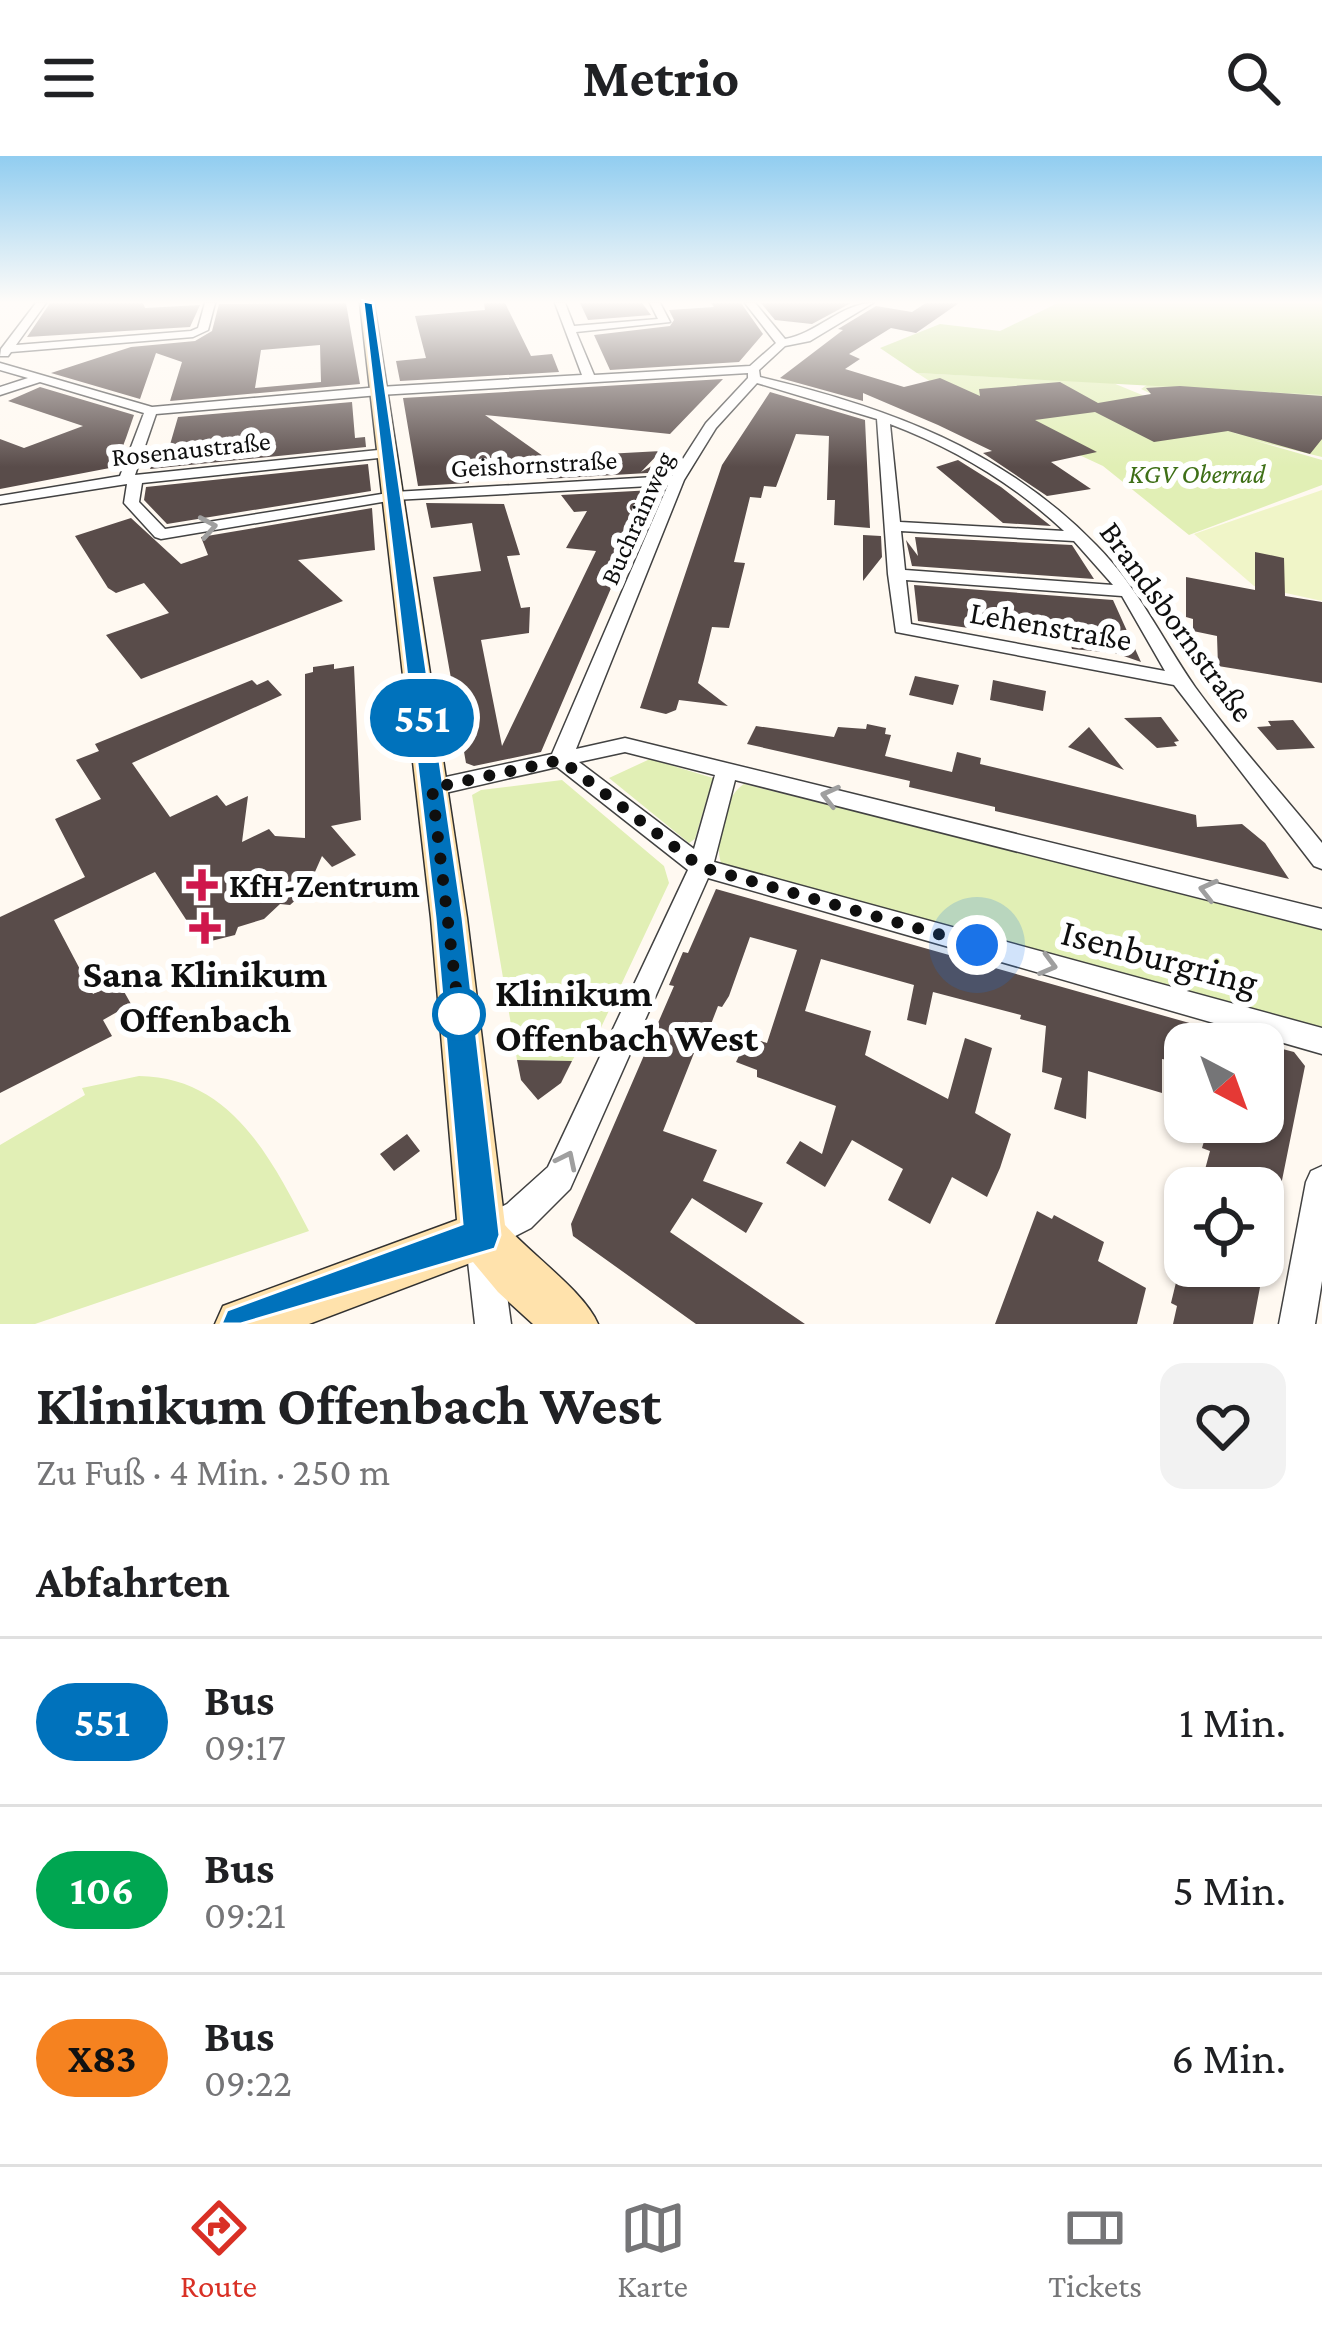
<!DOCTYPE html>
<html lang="de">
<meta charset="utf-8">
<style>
:root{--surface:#fff;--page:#f2f2f2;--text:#202124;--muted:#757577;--line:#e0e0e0;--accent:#d93025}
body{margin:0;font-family:"Crimson Pro",serif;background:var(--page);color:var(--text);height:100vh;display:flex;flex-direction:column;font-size:45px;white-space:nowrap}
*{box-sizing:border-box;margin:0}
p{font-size:39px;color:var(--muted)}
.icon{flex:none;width:66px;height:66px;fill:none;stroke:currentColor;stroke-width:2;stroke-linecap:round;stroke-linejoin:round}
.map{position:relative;height:1168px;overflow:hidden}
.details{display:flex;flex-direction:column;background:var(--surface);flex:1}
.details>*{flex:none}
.badge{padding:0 24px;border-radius:39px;font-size:42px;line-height:78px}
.needle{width:78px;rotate:139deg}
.controls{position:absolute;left:1164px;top:867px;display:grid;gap:24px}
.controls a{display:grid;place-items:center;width:120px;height:120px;border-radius:24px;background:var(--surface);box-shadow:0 3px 9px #0004;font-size:60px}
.you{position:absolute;width:60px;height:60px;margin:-30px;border:9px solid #fff;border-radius:50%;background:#1a73e8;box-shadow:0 0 0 18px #1a73e833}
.map>.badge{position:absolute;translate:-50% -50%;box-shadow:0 0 0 6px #fff}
h2{padding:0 36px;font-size:45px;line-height:108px}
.round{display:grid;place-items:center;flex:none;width:126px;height:126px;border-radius:24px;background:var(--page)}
.overview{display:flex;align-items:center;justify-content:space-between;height:204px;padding:0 36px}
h1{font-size:57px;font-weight:700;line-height:90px}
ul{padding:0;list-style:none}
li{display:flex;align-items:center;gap:36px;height:168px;padding:0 36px;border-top:3px solid var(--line)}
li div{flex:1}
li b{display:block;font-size:45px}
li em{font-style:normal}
li .badge{min-width:132px;font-weight:700;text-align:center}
header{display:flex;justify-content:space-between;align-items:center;height:156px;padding:0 36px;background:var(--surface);font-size:54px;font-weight:700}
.tab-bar{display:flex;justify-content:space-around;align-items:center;height:168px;border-top:3px solid var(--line);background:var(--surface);font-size:33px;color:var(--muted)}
.tab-bar a{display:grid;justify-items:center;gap:6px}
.tab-bar .current{color:var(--accent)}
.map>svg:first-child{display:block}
.green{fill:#e1efb5}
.forest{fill:#c9e193}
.pitch{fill:#f0f5c8}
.building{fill:#594c4a;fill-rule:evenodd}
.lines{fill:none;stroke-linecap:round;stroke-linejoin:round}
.street-casing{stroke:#424242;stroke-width:3}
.secondary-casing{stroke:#313131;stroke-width:3}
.street{fill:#fff;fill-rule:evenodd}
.secondary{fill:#ffe2ac;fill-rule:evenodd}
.oneway{stroke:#9f9f9f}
.line{fill:#0072bc;stroke:#fff;stroke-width:3}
.walk{stroke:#0f0f0f;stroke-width:12;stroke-dasharray:0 21.6}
.poi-dot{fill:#cf174c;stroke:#fff;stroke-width:4.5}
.stop-dot{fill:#fff;stroke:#0072bc;stroke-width:6}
.labels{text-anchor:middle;stroke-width:12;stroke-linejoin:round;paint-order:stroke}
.far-street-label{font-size:27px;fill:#0f0f0f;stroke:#fff}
.far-park-label{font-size:27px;font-style:italic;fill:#3e6f17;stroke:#fff}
.street-label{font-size:33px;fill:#0f0f0f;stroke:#fff}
.poi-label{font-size:33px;font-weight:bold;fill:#0f0f0f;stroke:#fff;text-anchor:start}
.near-street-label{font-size:39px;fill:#0f0f0f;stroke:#fff}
.near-poi-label{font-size:39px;font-weight:bold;fill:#0f0f0f;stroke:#fff}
.near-stop-label{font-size:39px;font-weight:bold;fill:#0f0f0f;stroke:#fff;text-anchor:start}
</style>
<header><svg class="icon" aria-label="menu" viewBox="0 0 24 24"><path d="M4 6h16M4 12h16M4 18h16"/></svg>Metrio<svg class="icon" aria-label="search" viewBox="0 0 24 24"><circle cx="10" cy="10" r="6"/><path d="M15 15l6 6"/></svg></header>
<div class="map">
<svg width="1322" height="1168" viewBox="0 0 1322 1168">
<rect width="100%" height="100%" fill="#fff9f1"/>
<!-- green -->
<path class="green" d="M917,217L1113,227L1242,280L1141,233L1147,229L1322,239V301L1253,284L1322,304V329L1189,379L1103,310L953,240Z
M650,603L713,622L695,683L689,687L609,622Z
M562,624L664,710L669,727L597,880L584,884L572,905L517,904L472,639L481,634Z
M744,628L1322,771V874L721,707C714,686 724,640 744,628Z
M139,920C231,921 271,1002 309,1075L35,1168H0V989L85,939L82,932Z"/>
<!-- forest -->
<path class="forest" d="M1058,147H1322V239L917,217L880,192L940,168L1000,175Z"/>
<!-- pitch -->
<path class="pitch" d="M1322,334V445L1254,430L1194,378Z"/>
<!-- building -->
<path class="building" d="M50,147H143L145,152L200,149L190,171L27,181Z
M346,147L360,228L170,245L182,206L156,197L140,243L51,217L131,191L195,185L212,175L219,148ZM320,189L321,226L255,232L261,194Z
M484,147H505L531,200L552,198L559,216L400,225L396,205L426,202L415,160L485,154Z
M580,147H642L651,159L588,164Z
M711,147H741L763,178L739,206L610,214L594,179L670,170L674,164L669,154L714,151Z
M761,147H851L812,168L775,164Z
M926,147H959L916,177L891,172L849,198L860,203L845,213L904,231L940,222L980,240L979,233L1060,226L1098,247L1151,238L1146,232L1180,230L1322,240V283L1310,298L1228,275L1154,286L1095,256L1035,264L1097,296L1051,306L1091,333L1047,340L983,297L992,295L938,269L863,237V245L780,222L843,174L838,173L876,150L912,156Z
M723,223L670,278L485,259L550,305L474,313L469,314V327L418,330L403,242Z
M40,231L134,259L126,282L115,311L0,333V283L24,292L83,270L8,245Z
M770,236L865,264L870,372L834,369L835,344H827L829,280L796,278L776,331L764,330L761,342L750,341L734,406L745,407L729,472L712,471L704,504L698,527L728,550L679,544L676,554L666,558L640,552L722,309Z
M352,246L355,282L365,281L366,291L150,313L154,300L167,299L178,261Z
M661,295L641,316L675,297L664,316L547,323L535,307L565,305L569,300Z
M958,304L1001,331L1051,370L1003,367L936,311Z
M368,308L371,335L167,368L144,344L146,331Z
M653,334L541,596L474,610L466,607L433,421L481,415L472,367L431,372L426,347L504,348L520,399L507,400L521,452L530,451L529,477L481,484L502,590L596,395L566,392L587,355L574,356L561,339Z
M372,352L375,394L298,404L343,445L141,523L106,479L169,457L144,427L116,437L108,432L75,380L131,362L181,408L208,399L201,381Z
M863,379L881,380L882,401L863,425Z
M915,381L1072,389L1094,423L912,410L906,384L918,400Z
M1255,396L1284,402L1285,440L1322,446V527L1218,510L1217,480L1193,475V463L1186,461V421L1255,434Z
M914,429L1113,444L1141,506L1115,497L1072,493L1070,486L918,465Z
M334,508V513L354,510L361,664L331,670L356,699L332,711L322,700L307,734L290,749L280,748L264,763L238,771L235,779L211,785H200L155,716L54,764L93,838L118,825L131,848L103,864L112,880L0,937V761L85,721L55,663L101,643L76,604L99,595L95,588L252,524L257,529L268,524L282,539L132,607L170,661L217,639L226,650L248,640L242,686L269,673L275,680L305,682V518L313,516V511Z
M915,520L959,529L953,549L909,539Z
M993,524L1046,535L1043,555L990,544Z
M1161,561L1179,585L1174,586L1177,590L1157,592L1124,562Z
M1293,564L1315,592L1277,594L1257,571L1271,570L1268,565Z
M867,568L886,572L885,578L891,579L885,600L952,616L957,596L981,602L980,608L1196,659L1197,671L1242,668L1265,687L1289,723L995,655V651L909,631L910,625L747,588L756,570L834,581L838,571L866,573Z
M1089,571L1124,614L1068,591Z
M716,733L1246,883L1245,888H1185V907L1162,903V937L1088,915L1086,963L1054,953L1062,922L1042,916L1046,870L1020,863L1021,859L933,836L926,869L907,864L914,829L821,803L805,855L871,875L865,899L948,943L965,882L992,892L975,957L1011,978L1000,1012L987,1041L952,1021L930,1068L888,1044L903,1013L852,984L825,1031L786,1007L800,985L822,998L836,950L757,921V914L736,906L748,881L767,887L797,794L750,781L729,840L722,851L718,850L701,894L696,892L663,975L717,994L703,1025L763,1047L746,1077L692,1042L670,1076L805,1168H696L573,1080L571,1068L674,830L669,829L683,796L688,797Z
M1263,888L1294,896L1305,910L1272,1074L1263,1073V1032H1200L1210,995L1202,992L1208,972L1221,979L1225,966H1263Z
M517,904L572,905L561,927L538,944L521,924Z
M407,978L420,995L394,1015L380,998Z
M1037,1055L1052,1063L1054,1059L1104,1086L1098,1105L1146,1132L1137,1168H995Z
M1180,1110H1264L1253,1168H1173L1177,1150L1171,1147Z"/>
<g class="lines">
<defs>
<path id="street" d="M36,147H46L16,189L191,175L198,172L205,147H215L208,174L193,181L11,196L8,200H0L1,193Z
M555,147H565L574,170L658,163L650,147H660L670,166L576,176L594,219L750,210L776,187L745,147H755L785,183C816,178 842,147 873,147L810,185L785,190L759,214L760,221C887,251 1004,294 1096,389C1138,431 1161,482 1195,531C1234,585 1280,635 1322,687V713L1314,710L1174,529L896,476L888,418L877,263L757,227L716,272L684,324L576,593L625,582L1322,753V773L735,624L714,706L1322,872V898L708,722L570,1033L531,1072L500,1088L511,1168H475L465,1079L470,1067L507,1048L548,1011L688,714L557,611L432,640L421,632L432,624L552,598L668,329L394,344L161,383L155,381L124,347L127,328L0,348V340L120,320L144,257L40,226L0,239V231L28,222L0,214V207L152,251L379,231L582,219ZM748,217V222L706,267L672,320L394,336L165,373L139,346L142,327L388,301L395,297L388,293L135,319L156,258L379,239ZM890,268C954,292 1014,328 1064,375L900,366ZM901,375L1074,385L1113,429L905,414ZM906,424L1122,440L1165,515L911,468ZM625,596L715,619L694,693L579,606Z
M1322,1010V1125L1315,1168H1279L1306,1026L1311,1015Z"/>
<path id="secondary" d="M360,147H374L467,762L505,1069C531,1099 584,1135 598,1168H533L498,1136L473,1106L309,1168H215L223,1150L457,1064L431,762Z"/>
</defs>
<!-- street casing -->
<use href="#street" class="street-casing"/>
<!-- secondary casing -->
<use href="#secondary" class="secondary-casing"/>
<!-- street -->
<use href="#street" class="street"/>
<!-- secondary -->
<use href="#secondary" class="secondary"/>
</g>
<!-- one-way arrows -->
<defs><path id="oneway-chevron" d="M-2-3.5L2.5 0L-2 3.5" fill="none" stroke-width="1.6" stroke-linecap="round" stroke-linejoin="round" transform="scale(3)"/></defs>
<g class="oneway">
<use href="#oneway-chevron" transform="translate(208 371) rotate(-10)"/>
<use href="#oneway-chevron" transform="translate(830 640) rotate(-166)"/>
<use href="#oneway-chevron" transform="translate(1208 734) rotate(-166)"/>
<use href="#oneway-chevron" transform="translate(1048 809) rotate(15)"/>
<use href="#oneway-chevron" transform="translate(567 1004) rotate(-64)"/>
</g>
<!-- sky -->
<linearGradient id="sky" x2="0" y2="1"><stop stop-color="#91cdf0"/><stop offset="0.47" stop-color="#fffcf9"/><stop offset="1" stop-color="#fffcf9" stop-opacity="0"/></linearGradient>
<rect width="1322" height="311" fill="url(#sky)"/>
<!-- line -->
<path class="line" d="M363,145L373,147L463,762L500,1079L495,1093L241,1168H221L227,1154L462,1068L435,762Z"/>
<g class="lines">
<!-- walk -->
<path class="walk" d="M459,858L460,866L432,632L561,604L701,711L977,789"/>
</g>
<!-- markers -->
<g class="poi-dot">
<path d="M196 711h12v12h12v12h-12v12h-12v-12h-12v-12h12z"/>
<path d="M199 754h12v12h12v12h-12v12h-12v-12h-12v-12h12z"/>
</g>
<circle class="stop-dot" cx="459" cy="858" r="24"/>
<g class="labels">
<!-- far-street labels -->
<g class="far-street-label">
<text transform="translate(191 293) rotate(-6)" y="9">Rosenaustraße</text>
<text transform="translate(534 308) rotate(-3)" y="9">Geishornstraße</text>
<text transform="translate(637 362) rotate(-66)" y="9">Buchrainweg</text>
</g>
<!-- far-park labels -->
<g class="far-park-label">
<text x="1197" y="327">KGV Oberrad</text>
</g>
<!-- street labels -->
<g class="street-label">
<text transform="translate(1178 465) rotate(54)" y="12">Brandsbornstraße</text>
<text transform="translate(1051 469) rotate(10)" y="12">Lehenstraße</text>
</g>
<!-- poi labels -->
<g class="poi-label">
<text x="229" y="741">KfH-Zentrum</text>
</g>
<!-- near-street labels -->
<g class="near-street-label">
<text transform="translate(1160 800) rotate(15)" y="14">Isenburgring</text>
</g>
<!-- near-poi labels -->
<g class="near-poi-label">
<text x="205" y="831">Sana Klinikum<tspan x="205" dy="45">Offenbach</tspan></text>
</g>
<!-- near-stop labels -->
<g class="near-stop-label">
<text x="495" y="850">Klinikum<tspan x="495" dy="45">Offenbach West</tspan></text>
</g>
</g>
</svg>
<div class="controls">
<a><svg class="needle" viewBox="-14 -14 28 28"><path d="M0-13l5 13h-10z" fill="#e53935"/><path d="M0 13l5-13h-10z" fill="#757577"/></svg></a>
<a><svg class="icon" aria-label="locate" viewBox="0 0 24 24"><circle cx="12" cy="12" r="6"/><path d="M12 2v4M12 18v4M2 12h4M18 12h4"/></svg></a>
</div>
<div class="you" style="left:977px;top:789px"></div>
<b class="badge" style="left:422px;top:562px;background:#0072bc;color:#fff">551</b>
</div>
<section class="details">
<div class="overview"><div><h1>Klinikum Offenbach West</h1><p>Zu Fuß · 4 Min. · 250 m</p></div><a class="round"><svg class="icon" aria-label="heart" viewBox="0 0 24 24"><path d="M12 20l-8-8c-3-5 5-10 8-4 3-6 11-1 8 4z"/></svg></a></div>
<h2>Abfahrten</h2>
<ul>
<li><span class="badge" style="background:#0072bc;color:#fff">551</span><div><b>Bus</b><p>09:17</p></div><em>1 Min.</em></li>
<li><span class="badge" style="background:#00a651;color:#fff">106</span><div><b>Bus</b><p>09:21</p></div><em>5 Min.</em></li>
<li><span class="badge" style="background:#f58220;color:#111">X83</span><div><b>Bus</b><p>09:22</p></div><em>6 Min.</em></li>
</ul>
</section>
<nav class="tab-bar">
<a class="current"><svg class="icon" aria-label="directions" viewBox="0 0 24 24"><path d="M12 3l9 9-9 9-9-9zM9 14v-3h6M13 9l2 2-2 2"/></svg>Route</a>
<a><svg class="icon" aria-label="map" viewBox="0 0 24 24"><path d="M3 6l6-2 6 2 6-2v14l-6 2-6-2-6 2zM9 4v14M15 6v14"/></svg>Karte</a>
<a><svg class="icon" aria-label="tickets" viewBox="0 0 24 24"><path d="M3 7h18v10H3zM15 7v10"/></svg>Tickets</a>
</nav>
